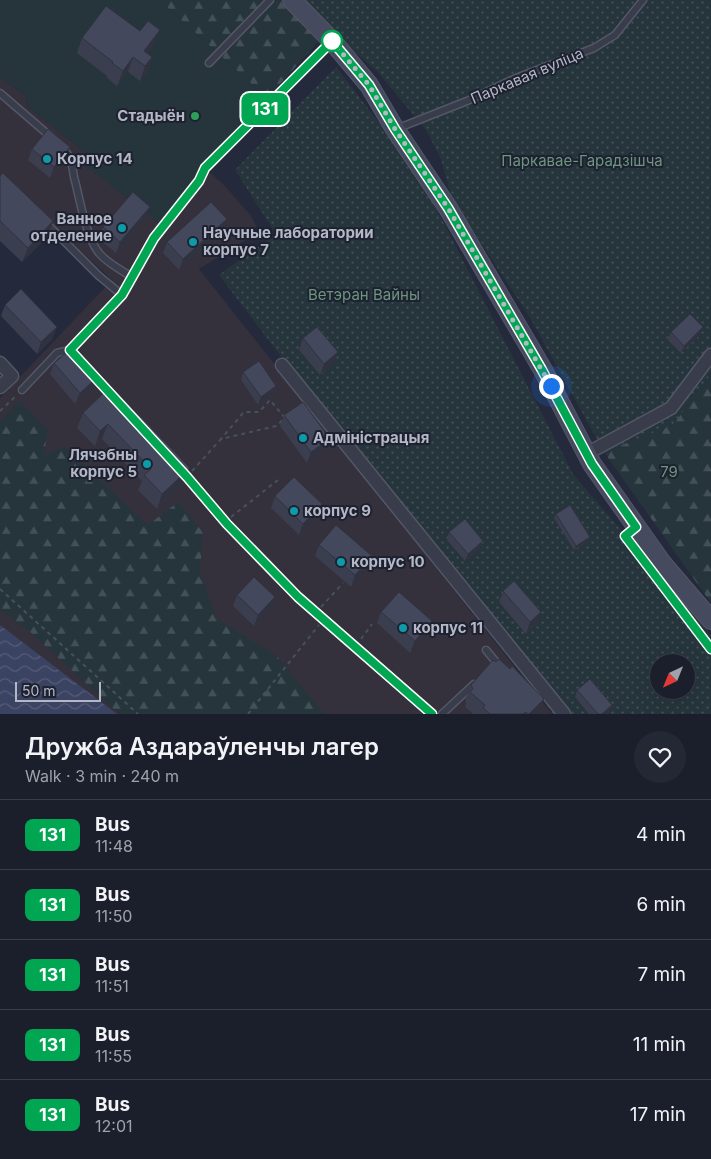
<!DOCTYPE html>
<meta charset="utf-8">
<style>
:root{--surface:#1b1f2c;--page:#242734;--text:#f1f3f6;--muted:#a0a2a9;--line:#393d48}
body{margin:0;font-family:Inter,sans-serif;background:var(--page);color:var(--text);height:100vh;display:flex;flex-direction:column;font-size:19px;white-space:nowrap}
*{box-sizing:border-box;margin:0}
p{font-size:16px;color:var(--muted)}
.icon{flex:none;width:28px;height:28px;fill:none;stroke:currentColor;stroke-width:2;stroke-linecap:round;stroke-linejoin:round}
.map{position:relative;height:714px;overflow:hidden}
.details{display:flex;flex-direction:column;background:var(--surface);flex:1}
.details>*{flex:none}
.badge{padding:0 10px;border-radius:8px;font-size:18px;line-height:32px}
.needle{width:32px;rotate:223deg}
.controls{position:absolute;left:650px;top:654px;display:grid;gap:10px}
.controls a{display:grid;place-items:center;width:45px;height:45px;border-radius:50%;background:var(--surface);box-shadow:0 5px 20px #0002,0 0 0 1px var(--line);font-size:25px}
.scale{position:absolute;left:15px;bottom:12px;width:86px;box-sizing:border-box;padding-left:5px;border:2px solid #b4b7c6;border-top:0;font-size:14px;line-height:18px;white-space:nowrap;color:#b4b7c6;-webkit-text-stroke:4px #1d2130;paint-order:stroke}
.you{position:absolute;width:25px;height:25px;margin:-12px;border:4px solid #fff;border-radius:50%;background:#1a73e8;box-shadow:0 0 0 8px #1a73e833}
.map>.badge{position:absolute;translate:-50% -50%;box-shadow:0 0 0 2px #fff}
.round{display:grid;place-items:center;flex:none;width:52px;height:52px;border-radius:26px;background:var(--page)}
.headline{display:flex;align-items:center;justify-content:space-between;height:85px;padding:0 25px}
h1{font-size:24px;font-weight:600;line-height:38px}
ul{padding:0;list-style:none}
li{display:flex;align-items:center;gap:15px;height:70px;padding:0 25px;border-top:1px solid var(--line)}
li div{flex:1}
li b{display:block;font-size:19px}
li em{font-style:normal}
li .badge{min-width:55px;font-weight:700;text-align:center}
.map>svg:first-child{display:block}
.medical{fill:#34303c}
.grass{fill:url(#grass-dots);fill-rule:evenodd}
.forest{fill:url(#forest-firs)}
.park{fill:#26353c}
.water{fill:url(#water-waves)}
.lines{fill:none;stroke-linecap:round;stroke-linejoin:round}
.lane-casing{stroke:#535766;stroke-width:9}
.street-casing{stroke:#535766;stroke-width:15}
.secondary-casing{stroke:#535766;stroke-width:20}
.path{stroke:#445259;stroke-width:2;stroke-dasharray:4 4;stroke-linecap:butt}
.lane{stroke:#383c4b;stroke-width:6}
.street{stroke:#383c4b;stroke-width:12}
.secondary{stroke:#464a5e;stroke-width:18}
.wall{fill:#3a3e4f}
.shaded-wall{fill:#303240}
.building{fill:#44485c;stroke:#303240}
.line-casing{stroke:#fff;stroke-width:11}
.line{stroke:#00a651;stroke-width:8}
.walk{stroke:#b4b7c6;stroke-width:5;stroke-dasharray:0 9}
.stop-dot{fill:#fff;stroke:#00a651;stroke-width:2.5}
.leisure-dot{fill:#2e9e5b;stroke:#1d2130;stroke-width:2}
.culture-dot{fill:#0f9aa8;stroke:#1d2130;stroke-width:2}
.labels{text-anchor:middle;stroke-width:4;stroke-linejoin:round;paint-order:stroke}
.street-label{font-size:15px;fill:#b4b7c6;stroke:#1d2130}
.poi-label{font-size:15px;font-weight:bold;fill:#b4b7c6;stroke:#1d2130;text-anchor:start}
.park-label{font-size:15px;fill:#6c967e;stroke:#1d2130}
</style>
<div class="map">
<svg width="711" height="714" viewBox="0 0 711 714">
<defs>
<pattern id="grass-dots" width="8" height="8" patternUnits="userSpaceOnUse" patternTransform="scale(1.25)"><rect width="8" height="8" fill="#26353c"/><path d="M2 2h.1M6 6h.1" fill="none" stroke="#435057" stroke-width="1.8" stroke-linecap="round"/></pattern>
<pattern id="forest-firs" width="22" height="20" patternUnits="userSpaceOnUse" patternTransform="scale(1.25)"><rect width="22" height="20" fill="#26353c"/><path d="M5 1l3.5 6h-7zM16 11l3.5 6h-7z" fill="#435057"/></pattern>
<pattern id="water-waves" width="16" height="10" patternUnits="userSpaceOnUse" patternTransform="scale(1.25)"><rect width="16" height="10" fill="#3b4363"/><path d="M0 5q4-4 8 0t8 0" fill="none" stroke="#555c78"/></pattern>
</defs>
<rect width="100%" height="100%" fill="#24293b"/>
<!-- medical -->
<path class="medical" d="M0,77L26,96L27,106L85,152L159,224L205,168L226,187L251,216L256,226L246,240L199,269L552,714H0V398L112,280L0,176Z"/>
<!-- grass -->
<path class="grass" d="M293,0H711V374L673,425L604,452L529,316L452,199L441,159L426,130L377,71Z
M336,67L418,173L573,474L711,635V714H553L219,275L276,234L235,170ZM659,662H686V690H659Z"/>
<!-- forest -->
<path class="forest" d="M159,0H297L330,29L267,98Z
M711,374V603L604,452L673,425Z
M19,401L48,430L44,456L64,446L148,525L178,502L203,532L200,572L216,618L277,656L324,714H119L28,630L0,610V421Z"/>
<!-- park -->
<path class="park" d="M0,0H159L267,98L205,168L160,224L87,167L85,152L27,106L26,96L0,77Z"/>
<!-- water -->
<path class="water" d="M0,625L117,714H0Z"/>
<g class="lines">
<defs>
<path id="lane" d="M209,63L270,0
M0,93L51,137
M396,129L467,101L516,78L594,48L615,35L643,0
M64,149C72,159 72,165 74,177C80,199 85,235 99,253C108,264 122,270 133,278
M45,222L99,276L122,295
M73,352L70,350L122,295L153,239L199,181L205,168L332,41
M93,374L111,395
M22,390L57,353L70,350
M182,472L227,524L298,597L432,714
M636,527L625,536L711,649
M486,650L501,668
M442,714L474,684"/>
<path id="street" d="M0,363L12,376L0,387
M282,365L564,714
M586,454L671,408L711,355"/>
<path id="secondary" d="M292,0L332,41L369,85L395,129L448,208L543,370L592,464L662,563L711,620"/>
</defs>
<!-- lane casing -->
<use href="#lane" class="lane-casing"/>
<!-- street casing -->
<use href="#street" class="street-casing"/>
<!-- secondary casing -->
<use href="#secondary" class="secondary-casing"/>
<!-- path -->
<path class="path" d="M0,411L17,395
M192,471L221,439L276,426L285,418L270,400L259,412H244L221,439
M231,517L278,480
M0,589L138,714
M321,607L343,583
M361,639L372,624
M248,714L319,625"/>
<!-- lane -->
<use href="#lane" class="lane"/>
<!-- street -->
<use href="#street" class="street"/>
<!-- secondary -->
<use href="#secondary" class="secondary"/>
</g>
<!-- wall -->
<path class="wall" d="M82,38L154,44L147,54L152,57L147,72L140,81L128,72L117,86L107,78V76L77,53Z
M32,149L66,158L50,178L28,160Z
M0,176L53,221L48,236L22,262L0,241Z
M146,218L116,253L99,239L103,227Z
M227,219L223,230L179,270L163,253L167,242Z
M5,305L53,338L37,354L1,316Z
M671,332L700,335L681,353L668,340Z
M303,338L334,364L320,375L299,350Z
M54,363L94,388L75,404L50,374Z
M243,372L276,386L274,394L258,405L241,380Z
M111,386L190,468L184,483L157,509L138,490L142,481L102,439L95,446L77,428L83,413Z
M284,415L330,439L326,450L307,463L280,426Z
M275,496L322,504L318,515L299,535L271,508Z
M556,514L590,537L588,541L574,550L554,518Z
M449,532L480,548L465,561L447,540Z
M319,545L372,556L368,567L351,587L315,556Z
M503,591L537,624L526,634L499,602Z
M237,595L275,597L271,608L254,626L233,606Z
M381,612L432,621L428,633L410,653L377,623Z
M496,662L510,669L544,699L539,714H473L465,707L466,702L465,700L471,685Z
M577,690L612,705L609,713L608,714H589L575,697Z"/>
<!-- shaded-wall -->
<path class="shaded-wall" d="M160,30L154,44L141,63L144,51Z
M133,57L128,72L117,86L123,71Z
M152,57L147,72L140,81L145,66Z
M70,147L66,158L50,178L54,167Z
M150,207L146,218L116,253L120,242Z
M227,219L223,230L179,270L183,259Z
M53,221L48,236L22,262L28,248Z
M57,327L53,338L37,354L41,342Z
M703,327L700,335L681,353L684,346Z
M338,352L334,364L320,375L324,364Z
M98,377L94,388L75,404L80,393Z
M276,386L274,394L258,405L261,397Z
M108,424L102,439L95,446L100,431Z
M330,439L326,450L307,463L311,452Z
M190,468L184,483L157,509L162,494Z
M322,504L318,515L299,535L303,524Z
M590,537L588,541L574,550L576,546Z
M483,541L480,548L465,561L468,554Z
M372,556L368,567L351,587L355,575Z
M275,597L271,608L254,626L258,615Z
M541,612L537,624L526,634L530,622Z
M432,621L428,633L410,653L415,641Z
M544,699L539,714H529Z
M612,705L609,713L608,714H602Z"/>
<!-- building -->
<path class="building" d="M106,6L140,31L148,21L160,30L144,51L152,57L145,66L133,57L123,71L112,63L113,62L82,38Z
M48,129L70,147L54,167L32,149Z
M3,173L53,221L28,248L0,221V176Z
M133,192L150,207L120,242L103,227Z
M211,202L227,219L183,259L167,242Z
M21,289L57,327L41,342L5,305Z
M690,314L703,327L684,346L671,332Z
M317,327L338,352L324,364L303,338Z
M73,347L98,377L80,393L54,363Z
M259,361L276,386L261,397L243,372Z
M111,386L190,468L162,494L144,475L151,469L108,424L100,431L83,413Z
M303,402L330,439L311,452L284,415Z
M294,477L322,504L303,524L275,496Z
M570,505L590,537L576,546L556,514Z
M465,519L483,541L468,554L449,532Z
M336,525L372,556L355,575L319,545Z
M254,577L275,597L258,615L237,595Z
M514,581L541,612L530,622L503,591Z
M399,592L432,621L415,641L381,612Z
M499,659L510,669L512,666L544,699L529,714H528L526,712L523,714H490L483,708L485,705L470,692L473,689L471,685L493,660L496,662Z
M590,679L612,705L602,714H598L577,690Z"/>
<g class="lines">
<defs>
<path id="line" d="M432,714L298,597L227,524L187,477L70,350L122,295L154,238L199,181L205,168L332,41L369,85L395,129L448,208L542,370L592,464L636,527L625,536L711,649"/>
</defs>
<!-- line casing -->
<use href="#line" class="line-casing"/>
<!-- line -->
<use href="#line" class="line"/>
<!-- walk -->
<path class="walk" d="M332,41L369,85L395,129L448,208L551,386"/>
</g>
<!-- markers -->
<circle class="stop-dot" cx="332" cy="41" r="10"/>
<circle class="leisure-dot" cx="195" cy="116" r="5"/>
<g class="culture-dot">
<circle cx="47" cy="159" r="5"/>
<circle cx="122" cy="228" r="5"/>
<circle cx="193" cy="242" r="5"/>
<circle cx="303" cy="438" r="5"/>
<circle cx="147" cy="464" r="5"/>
<circle cx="294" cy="511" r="5"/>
<circle cx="341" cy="562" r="5"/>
<circle cx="403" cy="628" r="5"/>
</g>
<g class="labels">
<!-- street labels -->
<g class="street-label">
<text transform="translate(527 76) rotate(-23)" y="5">Паркавая вуліца</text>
</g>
<!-- poi labels -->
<g class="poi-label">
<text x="185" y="121" text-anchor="end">Стадыён</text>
<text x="57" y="164">Корпус 14</text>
<text x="112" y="224" text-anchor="end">Ванное<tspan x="112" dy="17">отделение</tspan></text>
<text x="203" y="238">Научные лаборатории<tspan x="203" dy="17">корпус 7</tspan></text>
<text x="313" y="443">Адміністрацыя</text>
<text x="137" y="460" text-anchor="end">Лячэбны<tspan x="137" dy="17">корпус 5</tspan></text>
<text x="304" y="516">корпус 9</text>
<text x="351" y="567">корпус 10</text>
<text x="413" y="633">корпус 11</text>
</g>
<!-- park labels -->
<g class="park-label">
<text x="582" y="166">Паркавае-Гарадзішча</text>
<text x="364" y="300">Ветэран Вайны</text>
<text x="669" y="477">79</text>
</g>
</g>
</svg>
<div class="controls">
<a><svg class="needle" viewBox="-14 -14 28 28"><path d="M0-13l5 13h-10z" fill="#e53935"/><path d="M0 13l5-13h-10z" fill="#a0a2a9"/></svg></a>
</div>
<div class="scale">50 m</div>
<div class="you" style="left:551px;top:386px"></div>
<b class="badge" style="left:265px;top:109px;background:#00a651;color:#fff">131</b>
</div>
<section class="details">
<div class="headline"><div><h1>Дружба Аздараўленчы лагер</h1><p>Walk · 3 min · 240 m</p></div><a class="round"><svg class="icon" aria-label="heart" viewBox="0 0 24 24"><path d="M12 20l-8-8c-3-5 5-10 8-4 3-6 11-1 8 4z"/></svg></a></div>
<ul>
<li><span class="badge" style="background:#00a651;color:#fff">131</span><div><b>Bus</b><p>11:48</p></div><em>4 min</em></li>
<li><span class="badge" style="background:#00a651;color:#fff">131</span><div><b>Bus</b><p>11:50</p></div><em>6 min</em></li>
<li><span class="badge" style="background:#00a651;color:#fff">131</span><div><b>Bus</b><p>11:51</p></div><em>7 min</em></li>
<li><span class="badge" style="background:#00a651;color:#fff">131</span><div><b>Bus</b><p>11:55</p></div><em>11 min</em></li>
<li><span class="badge" style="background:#00a651;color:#fff">131</span><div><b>Bus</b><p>12:01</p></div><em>17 min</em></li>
</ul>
</section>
